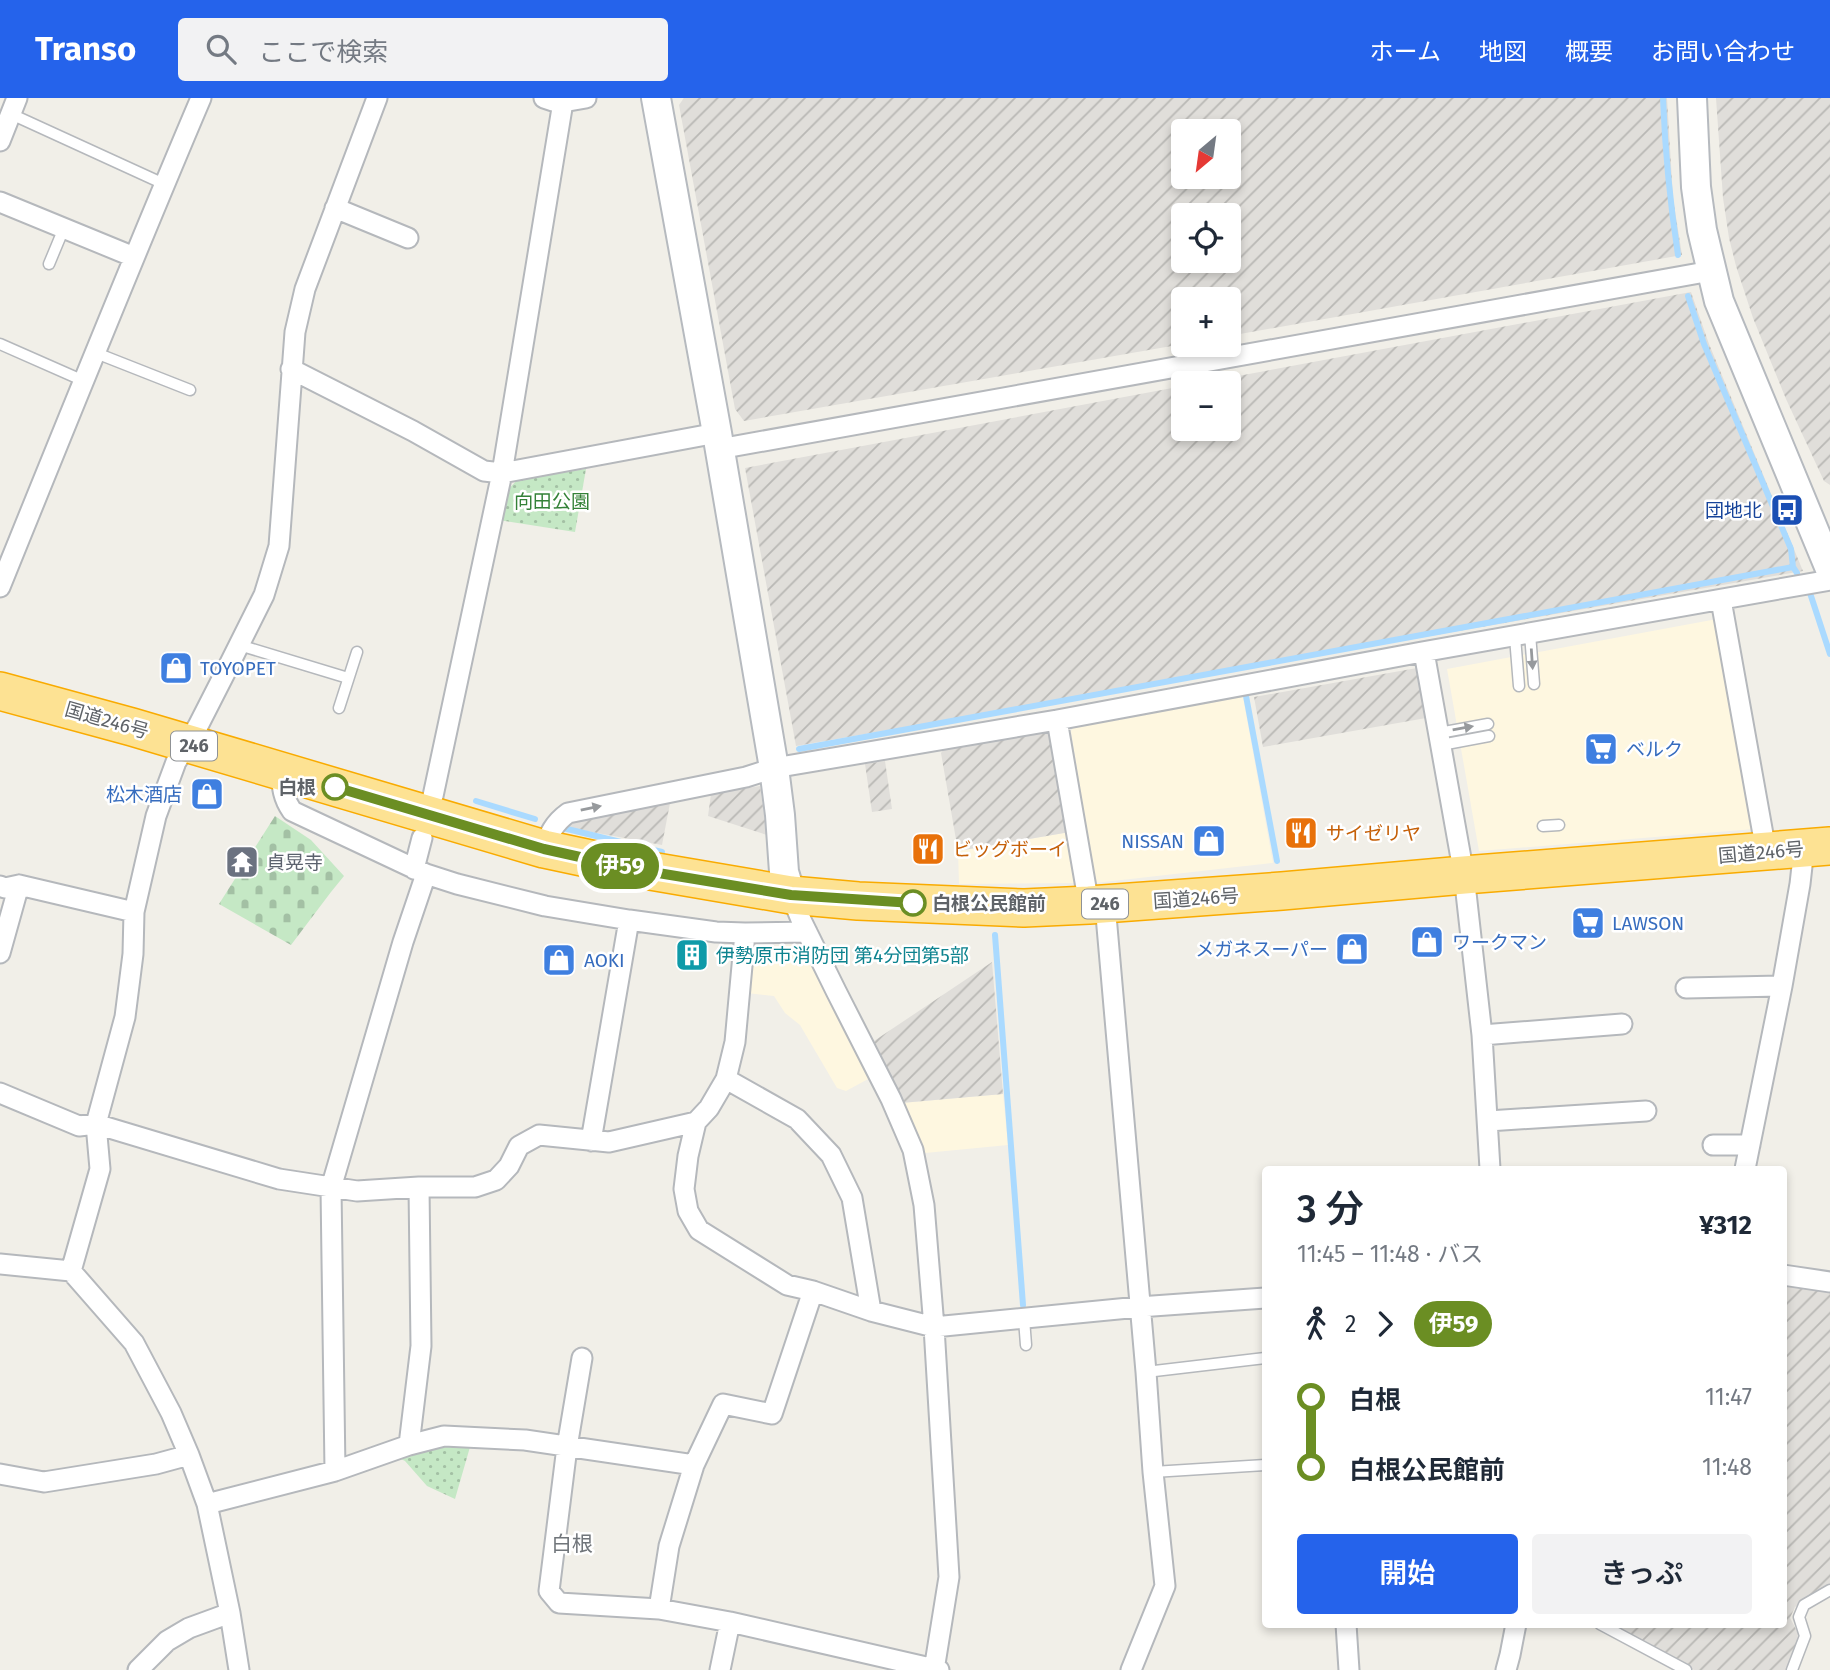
<!DOCTYPE html>
<html lang="ja">
<meta charset="utf-8">
<style>
:root{--surface:#fff;--page:#f2f2f3;--text:#1f2937;--muted:#747a83;--accent:#2563eb}
body{margin:0;font-family:"Fira Sans","Noto Sans JP",sans-serif;background:var(--page);color:var(--text);height:100vh;display:flex;flex-direction:column;font-size:26px;white-space:nowrap}
*{box-sizing:border-box;margin:0}
p{font-size:23px;color:var(--muted)}
.icon{flex:none;width:38px;height:38px;fill:none;stroke:currentColor;stroke-width:2;stroke-linecap:round;stroke-linejoin:round}
.map{position:relative;flex:1;overflow:hidden}
.side{position:absolute;left:1262px;top:1068px;width:525px;height:462px;display:flex;flex-direction:column;background:var(--surface);border-radius:7px;box-shadow:0 4px 10px #0003}
.side>*{flex:none}
.badge{padding:0 14px;border-radius:23px;font-size:24px;line-height:46px}
.needle{width:46px;rotate:209deg}
.tools{position:absolute;left:1171px;top:21px;display:grid;gap:14px}
.tools a{display:grid;place-items:center;width:70px;height:70px;border-radius:7px;background:var(--surface);box-shadow:0 4px 10px #0003;font-size:35px}
.map>.badge{position:absolute;translate:-50% -50%;box-shadow:0 0 0 4px #fff}
.legs{display:flex;align-items:center;gap:10px;height:77px;padding:0 35px;font-size:23px}
.legs p{margin-inline-start:auto}
.headline{display:flex;align-items:center;justify-content:space-between;height:119px;padding:0 35px}
h1{font-size:38px;font-weight:600;line-height:52px}
.primary-button{display:flex;gap:14px;margin-top:auto;padding:14px 35px}
.primary-button a{flex:1;height:80px;border-radius:7px;background:var(--accent);color:#fff;font-size:28px;font-weight:600;line-height:80px;text-align:center}
.primary-button a+a{background:var(--page);color:var(--text)}
ul{padding:0 35px;list-style:none}
li{display:flex;align-items:center;gap:24px;height:70px;font-size:26px}
li i{display:grid;place-items:center;width:10px;height:100%;margin:0 9px;background:currentColor}
li i::after{content:'';width:18px;height:18px;margin:-9px;border:5px solid;border-radius:50%;background:var(--surface)}
li p{margin-inline-start:auto}
li:first-child i{background:linear-gradient(#0000 50%,currentColor 0)}
li:last-child i{background:linear-gradient(currentColor 50%,#0000 0)}
header{display:flex;align-items:center;gap:42px;box-sizing:border-box;height:98px;padding:0 35px;background:var(--accent);color:#fff}
header strong{font-size:33px}
nav{display:flex;gap:38px;margin-inline-start:auto;font-size:24px}
.search{width:490px;height:63px;background:var(--page);display:flex;align-items:center;gap:18px;box-sizing:border-box;padding:0 24px;border-radius:7px;color:var(--muted);font-size:26px}
.map>svg:first-child{display:block}
.commercial{fill:#fef7e0}
.industrial{fill:url(#industrial-furrows);fill-rule:evenodd}
.cemetery{fill:url(#cemetery-stones)}
.park{fill:url(#park-dots)}
.lines{fill:none;stroke-linecap:round;stroke-linejoin:round}
.stream{stroke:#aadaff;stroke-width:6}
.lane-casing{stroke:#b5b8bc;stroke-width:13}
.street-casing{stroke:#b5b8bc;stroke-width:23}
.secondary-casing{stroke:#b6babf;stroke-width:32}
.highway-casing{stroke:#f9ab00;stroke-width:40}
.lane{stroke:#fff;stroke-width:10}
.street{stroke:#fff;stroke-width:19}
.secondary{stroke:#fff;stroke-width:28}
.highway{stroke:#fde293;stroke-width:37}
.oneway{fill:#979a9d}
.line-1-casing{stroke:#fff;stroke-width:16}
.line-1{stroke:#6b8e23;stroke-width:10}
.stop-1-dot{fill:#fff;stroke:#6b8e23;stroke-width:3.5}
.labels{text-anchor:middle;stroke-width:5;stroke-linejoin:round;paint-order:stroke}
.shield{fill:#fff;stroke:#8f9295;stroke-width:2}
.shield-label{font-size:18px;font-weight:bold;fill:#5f6368}
.park-label{font-size:19px;fill:#348238;stroke:#fff}
.transit-label{font-size:19px;fill:#164399;stroke:#fff;text-anchor:end}
.shop-label{font-size:19px;fill:#366cbe;stroke:#fff;text-anchor:start}
.street-label{font-size:19px;fill:#5f6368;stroke:#fff}
.stop-label{font-size:19px;font-weight:bold;fill:#5f6368;stroke:#fff;text-anchor:end}
.food-label{font-size:19px;fill:#c56008;stroke:#fff;text-anchor:start}
.worship-label{font-size:19px;fill:#5b616d;stroke:#fff;text-anchor:start}
.culture-label{font-size:19px;fill:#0d838f;stroke:#fff;text-anchor:start}
.neighbourhood-label{font-size:21px;fill:#70757a;stroke:#fff}
</style>
<header>
<strong>Transo</strong>
<div class="search"><svg class="icon" aria-label="search" viewBox="0 0 24 24"><circle cx="10" cy="10" r="6"/><path d="M15 15l6 6"/></svg>ここで検索</div>
<nav><a>ホーム</a><a>地図</a><a>概要</a><a>お問い合わせ</a></nav>
</header>
<div class="map">
<svg width="1830" height="1572" viewBox="0 0 1830 1572">
<defs>
<pattern id="industrial-furrows" width="10" height="10" patternUnits="userSpaceOnUse" patternTransform="scale(1.75)"><rect width="10" height="10" fill="#e0deda"/><path d="M-1 1l2-2M0 10L10 0M9 11l2-2" fill="none" stroke="#b9b8b5"/></pattern>
<pattern id="cemetery-stones" width="16" height="16" patternUnits="userSpaceOnUse" patternTransform="scale(1.75)"><rect width="16" height="16" fill="#c5e8c5"/><path d="M2 7V4a2 2 0 0 1 4 0v3zM10 15v-3a2 2 0 0 1 4 0v3z" fill="#a3c0a4"/></pattern>
<pattern id="park-dots" width="8" height="8" patternUnits="userSpaceOnUse" patternTransform="scale(1.75)"><rect width="8" height="8" fill="#c5e8c5"/><path d="M2 2h.1M6 6h.1" fill="none" stroke="#a3c0a4" stroke-width="1.8" stroke-linecap="round"/></pattern>
</defs>
<rect width="100%" height="100%" fill="#f1efe8"/>
<!-- commercial -->
<path class="commercial" d="M1717,521L1755,731L1479,753L1447,571Z
M1243,599L1273,765L1095,785L1071,633L1076,626Z
M1070,734L1080,785L959,786L958,753Z
M801,847L870,980L846,993L837,990L800,927L785,915L774,898L747,895L752,855L759,848Z
M1003,996L1008,1047L925,1055L901,1005Z"/>
<!-- industrial -->
<path class="industrial" d="M684,0H1667L1673,100L1682,157L1229,238L1228,201H1183V246L744,323L735,311L679,7ZM1228,33V79H1183V33ZM1228,117V163H1183V117Z
M1716,0H1830V387L1824,383L1786,301L1753,220L1736,168L1729,140L1723,100Z
M1691,194L1709,246L1803,473L796,648L745,370L1183,288V331H1228V285H1200Z
M1417,570L1426,620L1263,649L1254,599Z
M1045,633L1053,641L1070,734L958,753L941,655L944,651Z
M885,663L892,711L872,714L865,666Z
M760,688L767,737L708,718L711,696Z
M670,705L662,747L565,729L567,723L584,716Z
M992,864L1003,996L901,1005L895,985L874,943Z
M1783,1184L1830,1193V1487L1795,1509L1790,1520L1798,1535L1797,1547L1786,1572H1694L1608,1526H1783Z"/>
<!-- cemetery -->
<path class="cemetery" d="M275,718L311,742L344,778L331,794L291,847L219,806Z"/>
<!-- park -->
<path class="park" d="M586,371L575,434L498,422L505,395L518,381Z
M446,1349H470L455,1401L427,1388L405,1363L397,1359Z"/>
<g class="lines">
<!-- stream -->
<path class="stream" d="M1663,0C1665,53 1670,105 1678,157
M1688,198L1704,246L1791,451L1793,469L1797,475
M1810,495L1830,556
M1246,598L1277,763
M799,651L1793,469
M476,703L535,721
M563,730L662,754
M995,837L1023,1207"/>
<defs>
<path id="lane" d="M11,16L164,86
M49,166L64,130
M0,246L84,283
M96,255L190,292
M1530,536L1534,586
M1515,539L1519,588
M239,547L348,580
M339,610L357,554
M1439,635L1488,626
M1441,647L1489,638
M1543,728L1559,727
M1024,1221L1026,1247
M1146,1274L1265,1260
M1153,1374L1265,1367
M1600,1526L1686,1572
M1792,1572L1805,1538L1799,1519L1804,1507L1830,1492"/>
<path id="street" d="M544,0L553,3L563,4
M0,43L17,0
M0,104L134,159
M335,110L408,140
M291,271L413,333L484,373L502,375L717,335
M719,351L1711,173
M0,489C66,326 132,162 201,0
M1721,502L1766,753
M1424,554L1464,777L1482,937L1490,1071
M1057,622L1089,807
M281,673C282,690 283,700 292,713L426,776L457,786L545,808L629,822L716,834L745,835L807,834
M433,698L502,375L563,4L586,0
M544,751C549,736 554,725 568,715L746,679L774,670L1057,622L1422,554L1830,482
M414,771L422,740
M0,788L5,790L19,787L134,814
M791,797L802,824L836,893L891,1001L913,1052L924,1107L934,1229L949,1479L934,1572
M1105,806L1146,1274L1153,1374L1165,1488L1131,1572
M745,835L735,944L726,981L709,1010L696,1024L688,1058L684,1091L688,1113L699,1132L787,1187L813,1193L871,1213L934,1229L1139,1209L1265,1200
M0,855L19,787
M1686,890L1782,888
M1482,937L1622,926
M726,981L797,1021L831,1057L852,1100L871,1213
M0,995L79,1028L96,1026L279,1081L357,1093L419,1089H475L496,1082L509,1068L519,1048L539,1037L609,1044L696,1024
M1488,1023L1646,1013
M591,1043L629,822
M1713,1047H1750
M1745,1071L1782,888L1800,786L1804,750
M0,1166L71,1173
M1783,1177L1830,1184
M582,1260L567,1349L549,1493L559,1505L659,1511L730,1524L939,1572
M409,1347L421,1248L419,1089
M335,1373L331,1090L403,844L426,776
M0,1376L44,1384L156,1366L189,1357
M207,1406L335,1373L409,1347L444,1338L525,1342L694,1367
M659,1511L669,1448L694,1367L723,1306L772,1316L813,1193
M1346,1526L1349,1572
M138,1572L167,1543L189,1530L230,1515
M239,1572L230,1515L207,1406L189,1357L171,1315L134,1245L71,1173L100,1071L96,1026L125,919L133,856L134,814L156,718L176,664L198,628L225,575L264,497L279,448L295,234L305,191L377,0
M720,1572L730,1524
M1506,1572L1510,1557L1516,1526"/>
<path id="secondary" d="M656,0L717,335L774,670L780,717L784,774L791,797
M1692,0L1696,89L1702,132L1719,203L1830,471"/>
<path id="highway" d="M0,593L132,629L544,751L633,770L791,797L858,803L1024,810L1089,807L1282,793L1464,777L1830,748"/>
</defs>
<!-- lane casing -->
<use href="#lane" class="lane-casing"/>
<!-- street casing -->
<use href="#street" class="street-casing"/>
<!-- secondary casing -->
<use href="#secondary" class="secondary-casing"/>
<!-- highway casing -->
<use href="#highway" class="highway-casing"/>
<!-- lane -->
<use href="#lane" class="lane"/>
<!-- street -->
<use href="#street" class="street"/>
<!-- secondary -->
<use href="#secondary" class="secondary"/>
<!-- highway -->
<use href="#highway" class="highway"/>
</g>
<!-- one-way arrows -->
<defs><path id="oneway-solid" d="M-6-.8H1V-3.2L6.5 0L1 3.2V.8H-6Z" transform="scale(1.75)"/></defs>
<g class="oneway">
<use href="#oneway-solid" transform="translate(1532 561) rotate(86)"/>
<use href="#oneway-solid" transform="translate(1463 630) rotate(-10)"/>
<use href="#oneway-solid" transform="translate(591 710) rotate(-12)"/>
</g>
<g class="lines">
<defs>
<path id="line-1" d="M335,689L544,751L634,771L791,797L913,805"/>
</defs>
<!-- line-1 casing -->
<use href="#line-1" class="line-1-casing"/>
<!-- line-1 -->
<use href="#line-1" class="line-1"/>
</g>
<!-- icons -->
<defs>
<symbol id="bus-square" viewBox="-11 -11 22 22"><rect x="-9" y="-9" width="18" height="18" rx="4" fill="#1a4fb4" stroke="#fff"/><path d="M-5-6H5V4H4V6H2V4H-2V6H-4V4H-5ZM-3.5-4V0h7V-4ZM-3.5 1.2v1.5H-2V1.2ZM2 1.2v1.5H3.5V1.2Z" fill="#fff"/></symbol>
<symbol id="shop-square" viewBox="-11 -11 22 22"><rect x="-9" y="-9" width="18" height="18" rx="4" fill="#3f7fe0" stroke="#fff"/><path d="M-5-2.5h2.3a2.7 3.5 0 0 1 5.4 0H5L5.5 6h-11ZM-1.5-2.5h3a1.5 2.3 0 0 0-3 0Z" fill="#fff"/></symbol>
<symbol id="supermarket-square" viewBox="-11 -11 22 22"><rect x="-9" y="-9" width="18" height="18" rx="4" fill="#3f7fe0" stroke="#fff"/><path d="M-6-5.5h2.5l.6 2H6L4.5 2H-2.5L-4.4-4H-6ZM-1.5 3.2a1.3 1.3 0 1 0 .1 0ZM3 3.2a1.3 1.3 0 1 0 .1 0Z" fill="#fff"/></symbol>
<symbol id="restaurant-square" viewBox="-11 -11 22 22"><rect x="-9" y="-9" width="18" height="18" rx="4" fill="#e8710a" stroke="#fff"/><path d="M-5-6h1v4h1v-4h1v4h1v-4h1v5L-1.5 .5V6h-2V.5L-5-1ZM5-6V6H3V1.5H1.5Q1.5-4 5-6Z" fill="#fff"/></symbol>
<symbol id="temple-square" viewBox="-11 -11 22 22"><rect x="-9" y="-9" width="18" height="18" rx="4" fill="#6b7280" stroke="#fff"/><path d="M0-6L5-2H3V0L6.5 2.5H4V6H1.5V3h-3V6H-4V2.5H-6.5L-3 0V-2H-5Z" fill="#fff"/></symbol>
<symbol id="building-square" viewBox="-11 -11 22 22"><rect x="-9" y="-9" width="18" height="18" rx="4" fill="#0f9aa8" stroke="#fff"/><path d="M-4-6H4V6H1V3H-1V6H-4ZM-2.5-4.3h1.7v1.8h-1.7ZM.8-4.3h1.7v1.8H.8ZM-2.5-1h1.7V.8h-1.7ZM.8-1h1.7V.8H.8Z" fill="#fff"/></symbol>
</defs>
<g fill-rule="evenodd">
<use href="#bus-square" x="1768" y="393" width="38" height="38"/>
<use href="#shop-square" x="157" y="551" width="38" height="38"/>
<use href="#supermarket-square" x="1582" y="632" width="38" height="38"/>
<use href="#shop-square" x="188" y="677" width="38" height="38"/>
<use href="#restaurant-square" x="1282" y="716" width="38" height="38"/>
<use href="#shop-square" x="1190" y="724" width="38" height="38"/>
<use href="#restaurant-square" x="909" y="732" width="38" height="38"/>
<use href="#temple-square" x="223" y="745" width="38" height="38"/>
<use href="#supermarket-square" x="1569" y="806" width="38" height="38"/>
<use href="#shop-square" x="1408" y="825" width="38" height="38"/>
<use href="#shop-square" x="1333" y="832" width="38" height="38"/>
<use href="#building-square" x="673" y="838" width="38" height="38"/>
<use href="#shop-square" x="540" y="843" width="38" height="38"/>
</g>
<!-- markers -->
<g class="stop-1-dot">
<circle cx="335" cy="689" r="12"/>
<circle cx="913" cy="805" r="12"/>
</g>
<g class="labels">
<!-- shield labels -->
<g class="shield">
<rect x="171" y="633.5" width="46" height="29" rx="5"/>
<rect x="1082" y="791.5" width="46" height="29" rx="5"/>
</g>
<g class="shield-label">
<text x="194" y="654">246</text>
<text x="1105" y="812">246</text>
</g>
<!-- park labels -->
<g class="park-label">
<text x="552" y="410">向田公園</text>
</g>
<!-- transit labels -->
<g class="transit-label">
<text x="1762" y="419">団地北</text>
</g>
<!-- shop labels -->
<g class="shop-label">
<text x="200" y="577">TOYOPET</text>
<text x="1626" y="658">ベルク</text>
<text x="182" y="703" text-anchor="end">松木酒店</text>
<text x="1184" y="750" text-anchor="end">NISSAN</text>
<text x="1612" y="832">LAWSON</text>
<text x="1452" y="851">ワークマン</text>
<text x="1328" y="858" text-anchor="end">メガネスーパー</text>
<text x="584" y="869">AOKI</text>
</g>
<!-- street labels -->
<g class="street-label">
<text transform="translate(107 622) rotate(16)" y="7">国道246号</text>
<text transform="translate(1761 754) rotate(-5)" y="7">国道246号</text>
<text transform="translate(1196 800) rotate(-4)" y="7">国道246号</text>
</g>
<!-- stop labels -->
<g class="stop-label">
<text x="316" y="696">白根</text>
<text x="932" y="812" text-anchor="start">白根公民館前</text>
</g>
<!-- food labels -->
<g class="food-label">
<text x="1326" y="742">サイゼリヤ</text>
<text x="953" y="758">ビッグボーイ</text>
</g>
<!-- worship labels -->
<g class="worship-label">
<text x="266" y="771">貞晃寺</text>
</g>
<!-- culture labels -->
<g class="culture-label">
<text x="716" y="864">伊勢原市消防団 第4分団第5部</text>
</g>
<!-- neighbourhood labels -->
<g class="neighbourhood-label">
<text x="572" y="1453">白根</text>
</g>
</g>
</svg>
<div class="tools">
<a><svg class="needle" viewBox="-14 -14 28 28"><path d="M0-13l5 13h-10z" fill="#e53935"/><path d="M0 13l5-13h-10z" fill="#747a83"/></svg></a>
<a><svg class="icon" aria-label="locate" viewBox="0 0 24 24"><circle cx="12" cy="12" r="6"/><path d="M12 2v4M12 18v4M2 12h4M18 12h4"/></svg></a>
<a>+</a>
<a>−</a>
</div>
<b class="badge" style="left:620px;top:768px;background:#6b8e23;color:#fff">伊59</b>
<section class="side">
<div class="headline"><div><h1>3 分</h1><p>11:45 – 11:48 · バス</p></div><b>¥312</b></div>
<div class="legs"><svg class="icon" aria-label="walk" viewBox="0 0 24 24"><circle cx="13" cy="4" r="2"/><path d="M13 8l-2 6 4 7M11 14l-3 7M7 12l3-4h3l4 4"/></svg>2<svg class="icon" aria-label="forward" viewBox="0 0 24 24"><path d="M9 5l7 7-7 7"/></svg><b class="badge" style="background:#6b8e23;color:#fff">伊59</b></div>
<ul>
<li><i style="color:#6b8e23"></i><b>白根</b><p>11:47</p></li>
<li><i style="color:#6b8e23"></i><b>白根公民館前</b><p>11:48</p></li>
</ul>
<div class="primary-button"><a>開始</a><a>きっぷ</a></div>
</section>
</div>
